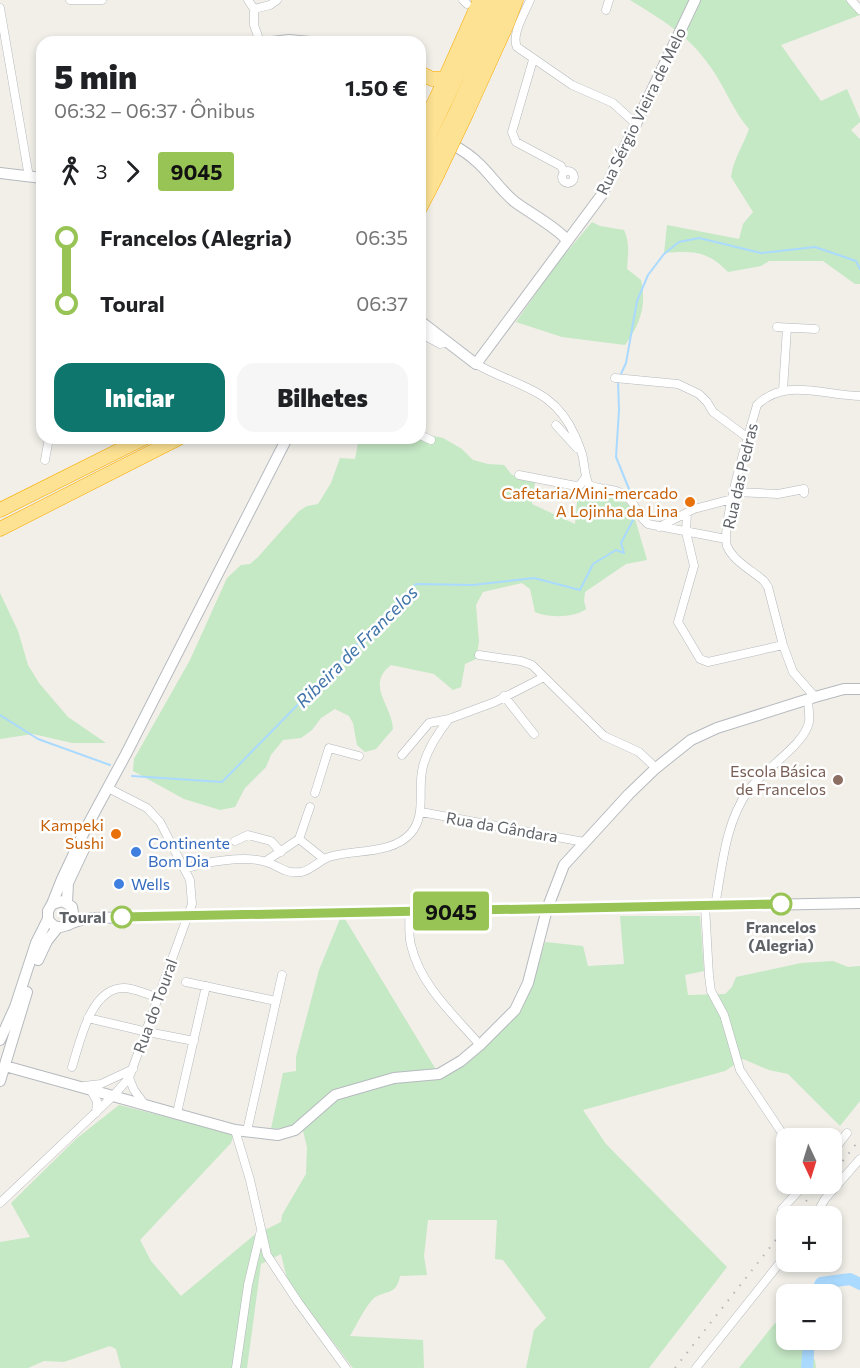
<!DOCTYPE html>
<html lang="pt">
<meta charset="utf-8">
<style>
:root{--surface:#fff;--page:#f6f6f6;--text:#202124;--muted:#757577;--accent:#0f766e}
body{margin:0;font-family:Commissioner,sans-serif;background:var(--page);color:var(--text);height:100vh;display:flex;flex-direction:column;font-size:22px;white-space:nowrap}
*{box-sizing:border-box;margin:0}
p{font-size:20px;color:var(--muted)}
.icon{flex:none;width:33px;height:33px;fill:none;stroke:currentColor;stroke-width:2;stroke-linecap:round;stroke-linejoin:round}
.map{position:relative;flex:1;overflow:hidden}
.panel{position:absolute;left:36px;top:36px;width:390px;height:408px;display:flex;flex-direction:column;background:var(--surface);border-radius:18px;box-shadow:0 3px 9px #0003}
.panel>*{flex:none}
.badge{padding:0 12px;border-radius:4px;font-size:21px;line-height:39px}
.needle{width:39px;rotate:176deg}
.controls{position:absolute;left:776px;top:1128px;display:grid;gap:12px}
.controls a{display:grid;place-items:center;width:66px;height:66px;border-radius:12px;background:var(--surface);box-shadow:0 3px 9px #0003;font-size:30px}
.map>.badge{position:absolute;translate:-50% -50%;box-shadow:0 0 0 3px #fff}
.legs{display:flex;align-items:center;gap:9px;height:66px;padding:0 18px;font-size:20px}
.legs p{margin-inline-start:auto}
.head{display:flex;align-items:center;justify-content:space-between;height:102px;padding:0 18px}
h1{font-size:33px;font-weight:800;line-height:45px}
.cta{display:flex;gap:12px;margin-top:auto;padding:12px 18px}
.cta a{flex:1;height:69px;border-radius:18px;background:var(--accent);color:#fff;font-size:24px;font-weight:800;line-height:69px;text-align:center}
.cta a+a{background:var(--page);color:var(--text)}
ul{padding:0 18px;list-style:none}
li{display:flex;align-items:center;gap:21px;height:66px;font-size:22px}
li i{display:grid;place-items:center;width:9px;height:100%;margin:0 8px;background:currentColor}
li i::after{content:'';width:15px;height:15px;margin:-8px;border:4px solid;border-radius:50%;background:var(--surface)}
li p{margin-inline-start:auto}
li:first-child i{background:linear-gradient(#0000 50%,currentColor 0)}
li:last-child i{background:linear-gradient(currentColor 50%,#0000 0)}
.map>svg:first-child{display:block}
.green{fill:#c5e8c5}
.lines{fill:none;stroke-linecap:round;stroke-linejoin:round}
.stream{stroke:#aadaff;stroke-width:2}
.river{stroke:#aadaff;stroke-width:12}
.street-casing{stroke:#b5b8bc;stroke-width:9}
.secondary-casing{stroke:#b6babf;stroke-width:12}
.highway-casing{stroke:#f9ab00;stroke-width:15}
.street{stroke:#fff;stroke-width:8}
.secondary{stroke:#fff;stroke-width:10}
.highway{stroke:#fde293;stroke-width:14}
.rail{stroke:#b6b7b8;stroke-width:2;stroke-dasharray:1.5 8;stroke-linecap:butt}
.highway-bridge-casing{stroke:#f9ab00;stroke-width:15;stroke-linecap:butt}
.highway-bridge{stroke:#fde293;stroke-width:14}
.line-1-casing{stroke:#fff;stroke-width:14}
.line-1{stroke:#98c455;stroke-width:9}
.food-dot{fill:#e8710a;stroke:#fff;stroke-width:2}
.education-dot{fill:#8d6e63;stroke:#fff;stroke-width:2}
.shop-dot{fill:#3f7fe0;stroke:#fff;stroke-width:2}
.stop-1-dot{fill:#fff;stroke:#98c455;stroke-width:3}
.labels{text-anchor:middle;stroke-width:5;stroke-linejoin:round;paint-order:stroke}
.street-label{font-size:16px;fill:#5f6368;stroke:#fff}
.food-label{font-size:16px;fill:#c56008;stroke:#fff;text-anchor:end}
.education-label{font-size:16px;fill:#785e54;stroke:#fff;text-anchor:end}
.shop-label{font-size:16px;fill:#366cbe;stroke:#fff;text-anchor:start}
.stop-label{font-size:16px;font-weight:bold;fill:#5f6368;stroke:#fff;text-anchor:end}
.water-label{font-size:18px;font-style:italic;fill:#4174aa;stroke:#fff}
</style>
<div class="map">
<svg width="860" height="1368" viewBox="0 0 860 1368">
<rect width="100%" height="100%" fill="#f1efe8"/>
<!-- green -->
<path class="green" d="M630,0H846L860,15L781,45L821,101L847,89L860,119V122L851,130L860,139V284H855L823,261H769L761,266L728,272C707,250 692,251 664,253L667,225L739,239L743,224L753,212L731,177C733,160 743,146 749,129C734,112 725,88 712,69C688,34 665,22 630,0Z
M592,222L600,226L624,230C630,242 628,256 627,269L641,280C647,305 640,325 625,345L562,337L516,322L555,266Z
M429,435L443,438L462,449L473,460L488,464L504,465L512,475L535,482L532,504L575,524L578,491L613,496L631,505L647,560L626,564L585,592L584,601L586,609C574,618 548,618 535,612L530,589L522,583L483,592L476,605L479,642L476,659L465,664L461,687L453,690L434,674L391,665C365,685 392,705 393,729L376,749L365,752L357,745L353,723L349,716L335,709L321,718L312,730L301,738L283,740L271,755L266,767L245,788L235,807L220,810L184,799L133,771L134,759L190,660L227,578L241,565L250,564L258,557L299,511L307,506L318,504L331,483L340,458L355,459L359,438H420V436Z
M0,593L18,631L28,665L39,683L68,717L106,743H72L33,734L0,739Z
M342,914L438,1073C472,1070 484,1042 507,1021C512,1017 518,1015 521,1009C532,988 538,965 545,942L583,946L588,966L624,964L620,916H700L704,971L685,975L688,995L725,994L732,987L736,977L801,963L833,961L848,967L860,966V1101L840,1126L788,1074L769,1070L743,1059L725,1071L583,1110L606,1144L727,1267L649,1368H526L534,1330L546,1318L503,1260L495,1259L497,1220H428L424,1256L427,1275L400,1276C396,1297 385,1289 373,1299C365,1307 356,1326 350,1336L423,1340L424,1368H353L288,1283L281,1254L261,1264L247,1368H121L116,1349L110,1346L64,1362L44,1361L28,1368H0V1242L30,1237L11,1203L76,1139L119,1105L234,1134L231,1143L140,1240L151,1261L181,1296L253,1236L281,1222L282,1215L306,1174L307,1147L302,1127L271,1129L283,1073L296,1071V1057L319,970Z
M775,1323L786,1333V1340H793L815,1360L816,1368H739Z"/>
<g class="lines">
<!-- stream -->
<path class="stream" d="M620,376L626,363L637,301L648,275L664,254L679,242L699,238L761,253L815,247L856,261L860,269
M618,381L619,410L616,457L629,489
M0,715L38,739L110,765
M132,776L222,782L416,584L473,585L534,578L580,590L593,564L616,550L624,553L621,543L634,518"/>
<!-- river -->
<path class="river" d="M815,1294L821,1283L850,1279L860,1284
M807,1368L809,1340"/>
<defs>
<path id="street" d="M70,0H102
M248,0L254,9
M463,0L467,4
M530,0C525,13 511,34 517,47L572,85L613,103L637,125
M851,0L860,10
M0,8L29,177
M254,9V25L260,42
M254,9L270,5L277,0
M606,10L609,0
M533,60L512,132L516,142L561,166L564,172
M562 177a6 6 0 1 1 12 0a6 6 0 1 1-12 0Z
M777,327L815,329
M420,333L440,344L448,342
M476,364C516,387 554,387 575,436C578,442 580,448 582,454C585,465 584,475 589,485C602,491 617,487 627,497C636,504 637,515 648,524L726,539
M615,378L678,384L699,394L707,402L713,412L748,438
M783,390L787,328
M556,425L577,448
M420,435L431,440
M45,460L49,438
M519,475L576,486L580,485L585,478
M734,492L778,494L804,489V493
M687,513L686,532L694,566L678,622L700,659L708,662L783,645
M659,527L694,509L732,499
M479,655L521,661L532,665L604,736L639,752L656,768
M504,696L534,734
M815,697L793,672L783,645L768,587L764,581C753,571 733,561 727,546C720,527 750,430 757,405C785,377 826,396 860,396
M402,755L429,723L449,719L495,702L544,677
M315,793L329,748L359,756
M421,812L584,842
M299,839L310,807
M235,841L248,835L271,841L281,852
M266,861L299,839L324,859
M185,869C204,862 246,855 266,862C280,866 284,874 301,872C312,870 318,861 329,857C354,849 392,855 411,833C426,815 418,793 422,771C425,753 438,733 449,719
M705,906L709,976L711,991L724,1015L740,1070L786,1139
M715,906C722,868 725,823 748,791C761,771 805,745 809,722C810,715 808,706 808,699
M409,911C410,922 408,934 411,945C420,985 454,1015 480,1045
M186,982L276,1001
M88,1018L139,1030
M153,1033L194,1041
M72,1067C80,1042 90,990 122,988C131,987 141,992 150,995
M129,1078L134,1090L145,1105
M84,1086L101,1084L133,1069
M90,1089L97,1101L96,1113
M177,1113L206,986
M235,1130L250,1180L267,1255L298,1302L346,1368
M247,1131L282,975
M831,1154L847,1133
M0,1203L113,1096L129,1078L192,904L190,880L160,822L147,808L112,790
M782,1209L805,1184
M815,1216L825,1199L860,1159
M236,1368L248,1285L260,1234
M696,1368L786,1255"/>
<path id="secondary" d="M272,42L289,40L310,42
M423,130C441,139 461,147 476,161C490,173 500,190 515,202C527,211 562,231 567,241
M0,173L42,178
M420,321L476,364L603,193L695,0
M67,902L68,883L84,849
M52,904L62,879L85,830L126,754L287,438
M48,919C57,934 66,924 78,921C83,919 88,919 93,918L860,903
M38,960L47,941L58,927
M0,1040L15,1007L36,943L48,919V911L52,904L63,901L72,907L74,919L68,925
M5,1066L235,1130L278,1135L295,1130L335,1095L394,1078L439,1074L461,1061L480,1045L515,1010L528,983L547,909L564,865L629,794L656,768L691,740L717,728L815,697L844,689H860
M0,1081L27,992"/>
<path id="highway" d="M420,73L432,79L445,78
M436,99L480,0
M445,102L491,0
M457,110L506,0
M467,112L507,24L516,0
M420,184L427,171
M420,208L437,175
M0,510L144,438
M0,529L179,438"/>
</defs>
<!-- street casing -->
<use href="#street" class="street-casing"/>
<!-- secondary casing -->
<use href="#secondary" class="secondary-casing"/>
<!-- highway casing -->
<use href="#highway" class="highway-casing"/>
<!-- street -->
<use href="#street" class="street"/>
<!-- secondary -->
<use href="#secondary" class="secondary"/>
<!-- highway -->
<use href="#highway" class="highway"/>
<!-- rail -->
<path class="rail" d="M831,1176L860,1139
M794,1216L820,1184
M675,1368L786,1227"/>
<defs>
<path id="highway-bridge" d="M420,131L436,99
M420,154L445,102
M427,171L457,110
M437,175L467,112"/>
</defs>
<!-- highway-bridge casing -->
<use href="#highway-bridge" class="highway-bridge-casing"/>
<!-- highway-bridge -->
<use href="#highway-bridge" class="highway-bridge"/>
</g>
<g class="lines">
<defs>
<path id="line-1" d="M122,917L781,904"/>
</defs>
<!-- line-1 casing -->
<use href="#line-1" class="line-1-casing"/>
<!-- line-1 -->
<use href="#line-1" class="line-1"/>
</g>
<!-- markers -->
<g class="food-dot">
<circle cx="690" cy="502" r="6"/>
<circle cx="116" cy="834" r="6"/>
</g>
<circle class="education-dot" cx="838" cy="780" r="6"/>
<g class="shop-dot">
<circle cx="136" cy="852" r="6"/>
<circle cx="119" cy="884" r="6"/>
</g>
<g class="stop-1-dot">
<circle cx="781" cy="904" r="10"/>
<circle cx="122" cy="917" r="10"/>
</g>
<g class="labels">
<!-- street labels -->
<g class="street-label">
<text transform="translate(641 111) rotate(-64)" y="6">Rua Sérgio Vieira de Melo</text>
<text transform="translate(740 476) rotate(-77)" y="6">Rua das Pedras</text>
<text transform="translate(502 827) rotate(10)" y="6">Rua da Gândara</text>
<text transform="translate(155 1006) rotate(-70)" y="6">Rua do Toural</text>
</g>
<!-- food labels -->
<g class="food-label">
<text x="678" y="499">Cafetaria/Mini-mercado<tspan x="678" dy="18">A Lojinha da Lina</tspan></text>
<text x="104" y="831">Kampeki<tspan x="104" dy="18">Sushi</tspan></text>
</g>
<!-- education labels -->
<g class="education-label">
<text x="826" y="777">Escola Básica<tspan x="826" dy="18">de Francelos</tspan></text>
</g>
<!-- shop labels -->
<g class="shop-label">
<text x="148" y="849">Continente<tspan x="148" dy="18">Bom Dia</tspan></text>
<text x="131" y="890">Wells</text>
</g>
<!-- stop labels -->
<g class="stop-label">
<text x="106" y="923">Toural</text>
<text x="781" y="933" text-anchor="middle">Francelos<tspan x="781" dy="18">(Alegria)</tspan></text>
</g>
<!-- water labels -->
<g class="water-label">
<text transform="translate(357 647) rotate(-45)" y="6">Ribeira de Francelos</text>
</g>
</g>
</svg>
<div class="controls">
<a><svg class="needle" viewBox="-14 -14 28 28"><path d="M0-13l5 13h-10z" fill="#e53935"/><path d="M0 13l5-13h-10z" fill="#757577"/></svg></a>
<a>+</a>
<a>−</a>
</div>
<b class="badge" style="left:451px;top:911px;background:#98c455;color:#111">9045</b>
<section class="panel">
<div class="head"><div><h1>5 min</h1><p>06:32 – 06:37 · Ônibus</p></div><b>1.50 €</b></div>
<div class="legs"><svg class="icon" aria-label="walk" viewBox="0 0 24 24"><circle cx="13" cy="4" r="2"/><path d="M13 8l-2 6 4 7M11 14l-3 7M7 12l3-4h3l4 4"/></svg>3<svg class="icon" aria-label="forward" viewBox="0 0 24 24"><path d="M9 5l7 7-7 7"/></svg><b class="badge" style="background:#98c455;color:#111">9045</b></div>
<ul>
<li><i style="color:#98c455"></i><b>Francelos (Alegria)</b><p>06:35</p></li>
<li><i style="color:#98c455"></i><b>Toural</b><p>06:37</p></li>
</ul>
<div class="cta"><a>Iniciar</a><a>Bilhetes</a></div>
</section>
</div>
